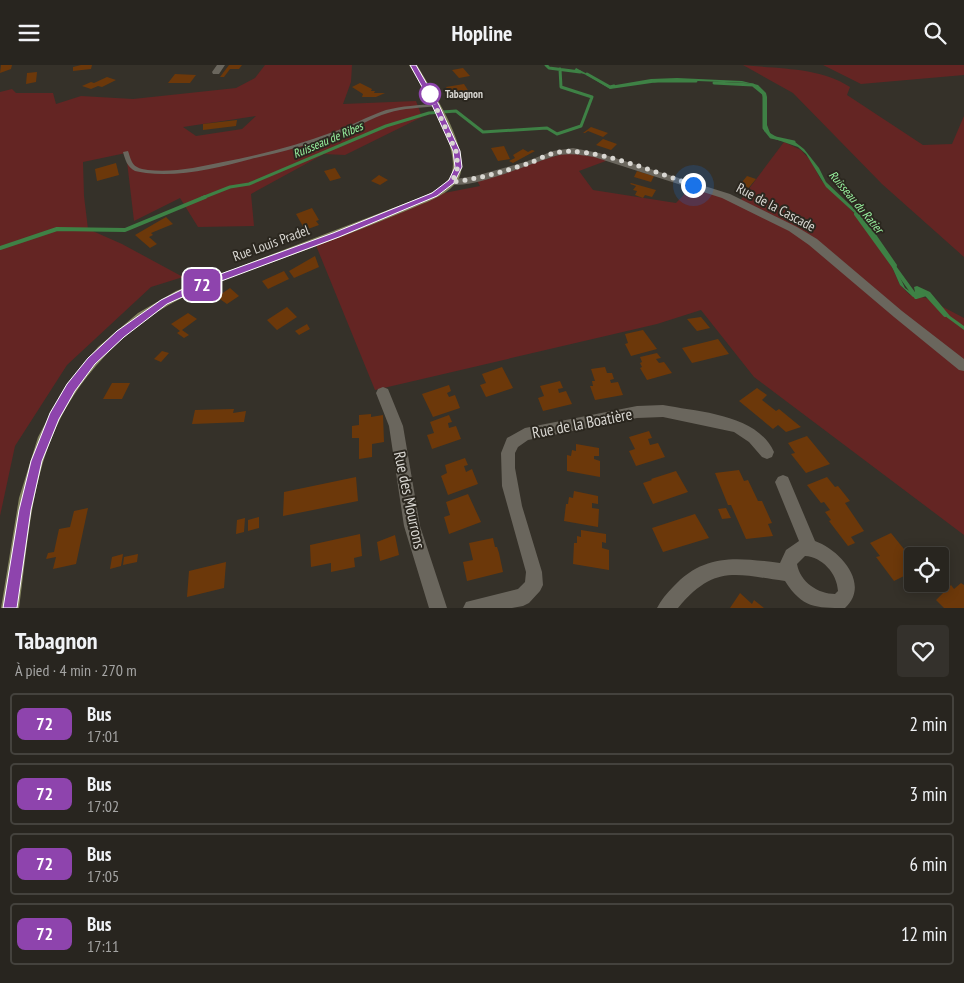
<!DOCTYPE html>
<html lang="fr">
<meta charset="utf-8">
<style>
:root{--surface:#28251f;--page:#34312c;--text:#f1f3f6;--muted:#a5a5a4;--line:#44423d}
body{margin:0;font-family:"PT Sans Narrow",sans-serif;background:var(--page);color:var(--text);height:100vh;display:flex;flex-direction:column;font-size:19px;white-space:nowrap}
*{box-sizing:border-box;margin:0}
p{font-size:16px;color:var(--muted)}
.icon{flex:none;width:28px;height:28px;fill:none;stroke:currentColor;stroke-width:2;stroke-linecap:round;stroke-linejoin:round}
.map{position:relative;height:543px;overflow:hidden}
.drawer{display:flex;flex-direction:column;background:var(--surface);flex:1}
.drawer>*{flex:none}
.badge{padding:0 10px;border-radius:8px;font-size:18px;line-height:32px}
.buttons{position:absolute;left:904px;top:482px;display:grid;gap:10px}
.buttons a{display:grid;place-items:center;width:45px;height:45px;border-radius:5px;background:var(--surface);box-shadow:0 2px 12px #0003,0 0 0 1px var(--line);font-size:25px}
.you{position:absolute;width:25px;height:25px;margin:-12px;border:4px solid #fff;border-radius:50%;background:#1a73e8;box-shadow:0 0 0 8px #1a73e833}
.map>.badge{position:absolute;translate:-50% -50%;box-shadow:0 0 0 2px #fff}
.round{display:grid;place-items:center;flex:none;width:52px;height:52px;border-radius:5px;background:var(--page)}
.overview{display:flex;align-items:center;justify-content:space-between;height:85px;padding:0 15px}
h1{font-size:24px;font-weight:800;line-height:38px}
ul{padding:0;list-style:none}
li{display:flex;align-items:center;gap:15px;height:62px;margin:0 10px 8px;padding:0 5px;border:2px solid var(--line);border-radius:5px}
li div{flex:1}
li b{display:block;font-size:19px}
li em{font-style:normal}
li .badge{min-width:55px;font-weight:700;text-align:center}
header{display:flex;justify-content:space-between;align-items:center;height:65px;padding:0 15px;background:var(--surface);font-size:22px;font-weight:800}
.map>svg:first-child{display:block}
.green{fill:#642523;fill-rule:evenodd}
.water{fill:#3e8145}
.lines{fill:none;stroke-linecap:round;stroke-linejoin:round}
.stream-far1{stroke:#3e8145;stroke-width:3}
.stream{stroke:#3e8145;stroke-width:4}
.building{fill:#6c380a}
.lane{fill:#6a665d;fill-rule:evenodd}
.street{fill:#6a665d;fill-rule:evenodd}
.secondary{fill:#82835e;fill-rule:evenodd}
.line{fill:#8e44ad;stroke:#fff}
.walk{stroke:#d9d7d2;stroke-width:5;stroke-dasharray:0 9}
.stop-dot{fill:#fff;stroke:#8e44ad;stroke-width:2.5}
.labels{text-anchor:middle;stroke-width:4;stroke-linejoin:round;paint-order:stroke}
.far-stop-label{font-size:11px;font-weight:bold;fill:#d9d7d2;stroke:#2b271f;text-anchor:start}
.far-water-label{font-size:12px;font-style:italic;fill:#99f4a0;stroke:#2b271f}
.street-label{font-size:14px;fill:#d9d7d2;stroke:#2b271f}
.near-street-label{font-size:16px;fill:#d9d7d2;stroke:#2b271f}
</style>
<header><svg class="icon" aria-label="menu" viewBox="0 0 24 24"><path d="M4 6h16M4 12h16M4 18h16"/></svg>Hopline<svg class="icon" aria-label="search" viewBox="0 0 24 24"><circle cx="10" cy="10" r="6"/><path d="M15 15l6 6"/></svg></header>
<div class="map">
<svg width="964" height="543" viewBox="0 0 964 543">
<rect width="100%" height="100%" fill="#353129"/>
<!-- green -->
<path class="green" d="M265,0H352L351,17L343,39L416,36L422,52L345,90L324,89L251,129L254,161L198,162L180,133L134,156L126,88L83,97L84,131L88,164L122,179L183,212L151,222L67,300L15,381L0,451V27L12,24L16,28H53L56,39L81,31L133,34L236,23L255,13ZM256,51L242,64L196,71L183,62Z
M743,0C778,4 820,2 850,22L847,30L923,80L952,79L964,51V192L882,119L793,28Z
M823,0H964V10L861,19Z
M784,77L801,85L811,96L821,115L856,150L886,189L900,220L910,230L926,233L964,253V470L754,312L701,245L657,259L375,325L315,178L434,130L480,121L476,114L573,86L611,94L579,106L593,125L676,138L693,120L739,137Z"/>
<!-- water -->
<path class="water" d="M576,3L610,21L651,14L677,13L742,16L758,20L766,28L767,32V60L770,68L780,74L795,77L804,84L819,103L826,117L866,155L897,200L896,204L905,223L914,229L915,227L914,222L917,221L930,227L950,251L964,261V265L945,251L926,229L913,232L900,220L889,195L860,153L826,122L806,89L798,82L775,74L764,66C764,47 770,23 747,18L672,15L610,24L587,10L574,6Z"/>
<g class="lines">
<!-- stream-far1 -->
<path class="stream-far1" d="M546,0L549,3L580,7
M587,9L610,22L614,21
M654,16H696
M714,18L753,20L764,29V63L771,72L794,77
M202,133L230,122L249,119L386,61L429,48L456,46L483,67L547,63L557,69L581,61L592,32L561,22L560,4"/>
<!-- stream -->
<path class="stream" d="M856,149L916,232L926,229L945,250
M0,183L57,164L125,165L205,132"/>
</g>
<!-- building -->
<path class="building" d="M1,0H12L11,4L0,8Z
M81,0H92L91,4L73,6V2Z
M229,0H242L239,4H230L224,12H220Z
M463,3L470,11L459,13L452,5Z
M37,7L36,17L26,19L27,8Z
M175,9L196,10L190,18H168Z
M107,12L116,15L102,22L98,21L91,24L82,21L91,17L94,18Z
M360,18L372,24L371,26H375L374,28H385L376,32H362L363,29L352,22Z
M464,19L471,30L454,35L446,22Z
M237,55L236,61L203,65V59Z
M591,62L608,68L603,72L588,66L585,68H583Z
M603,74L617,79L611,85L596,80Z
M504,81L510,94L498,96L491,83Z
M523,84L528,87L532,85L535,86L513,98L509,96L515,93L513,90Z
M116,98L119,110L97,116L95,104Z
M335,103L341,113L330,116L324,106Z
M637,106L654,111L651,117L634,112Z
M379,110L388,115L380,120L371,116Z
M747,111L756,114L746,126L738,122Z
M631,118L656,125L652,132L645,130L643,133L635,130L637,126L633,125L636,121L630,119Z
M312,143L319,155L316,156L319,160L305,165L296,149Z
M166,152L173,159L151,168L153,170L149,172L157,179L150,183L135,170Z
M315,191L319,202L294,213L289,206Z
M284,206L289,214L268,224L262,216Z
M230,223L239,231L227,239L217,232Z
M287,242L297,252L277,265L267,255Z
M188,248L197,254L182,265L189,270L184,273L177,268L180,266L171,259Z
M701,252L710,263L697,266L687,254Z
M307,259L310,264L299,270L295,266Z
M643,265L657,284L631,291L625,279L628,278L625,269Z
M718,274L729,289L692,298L682,283Z
M162,286L169,288L161,297L154,294Z
M657,288L661,293L656,294L659,298L664,297L672,308L647,315L640,303L642,302L640,298L642,297L640,292Z
M502,302L513,323L486,332L480,320L486,318L482,309Z
M605,302L607,308H612L614,314L610,315L611,318L618,317L623,330L595,335L590,321H593L592,316H595L591,304Z
M560,316L563,323L558,324L559,328L566,326L572,339L543,346L538,333L544,331L540,321Z
M112,318H130L122,334H103Z
M449,320L451,326L447,328L449,332L455,330L460,343L433,352L422,329Z
M757,323L767,330L762,335L776,346L779,344L801,362L786,367L778,360L773,364L739,336Z
M234,344L233,348L246,346L244,357L192,359L195,345Z
M371,349V352L383,350L384,377L372,379V392L359,394V373H352V361L359,360V350Z
M449,350L452,357L448,358L449,363L456,361L461,374L432,384L427,370L434,368L430,357Z
M649,366L652,373L648,374L650,380L658,378L665,392L636,401L629,386L635,384L629,372Z
M807,371L830,399L806,408L791,389L795,388L788,378Z
M576,379L599,383V391H594V394L600,396V412L567,406V390L571,391L572,385L576,386Z
M465,393L468,400L464,401L466,407L472,404L478,419L448,430L441,411L447,408L445,400Z
M739,405L744,416L748,415L758,436H762L772,458L768,459L773,471L746,474L731,440H728L715,408Z
M676,406L688,427L653,439L643,418L652,415L651,414Z
M356,412L358,436L283,451L284,427Z
M827,412L835,422L838,421L850,436L845,438L864,466L851,472L855,478L848,481L829,456L831,455L825,447L830,445L824,437L821,438L807,420Z
M574,426L598,431V439L592,438V443L599,444L598,462L564,456L566,439H568L569,432L573,433Z
M468,429L481,457L449,469L444,452L450,450L446,437Z
M88,443L76,499L53,504L56,492L46,494L48,488L54,487L59,464L70,462L74,446Z
M726,443L731,453L722,454L718,444Z
M695,449L709,473L663,487L652,463Z
M259,452V463L248,466V455Z
M245,453L244,467L236,469L237,455Z
M581,465L606,469V478L602,477V483L609,485V505L573,499L574,478H577V471L581,472Z
M891,468L912,494V507L894,516L876,492L880,491L870,478Z
M360,469L362,491L354,493L355,502L331,507V498L311,502L310,480Z
M395,470L399,490L380,496L377,477Z
M493,473L495,482H497L499,488L503,507L467,516L463,497L473,495L469,478Z
M123,489L121,501L110,504L112,492Z
M138,489L137,497L123,500L124,492Z
M226,497L224,523L187,532L189,506Z
M961,518L964,520V543H944L936,535L951,520L954,524Z
M740,528L752,539L754,535L764,543H730Z"/>
<g class="lines">
<!-- lane -->
<path class="lane" d="M435,39L437,40V41C420,43 404,43 388,48C371,53 356,63 339,69C310,80 281,87 251,94C218,103 181,112 146,108C142,107 138,107 135,106C127,102 125,94 123,87L128,86C130,91 131,99 137,102C140,104 144,104 148,105C173,108 199,102 223,97C260,90 298,80 333,67C351,61 368,51 386,45C402,41 419,40 435,39Z"/>
<!-- street -->
<path class="street" d="M217,0H225L219,9H213L212,7Z
M573,83L599,88L730,129L797,162L817,174L902,246L964,294V306L959,305L894,252L809,180L789,166L722,133L594,92C582,90 572,88 559,90C540,94 462,130 447,117L449,115L475,111L525,97L553,86Z
M383,322L388,324L403,361L420,461L447,543H429L404,461L389,361L376,328L378,324Z
M663,340C699,347 757,349 774,387L772,392L767,394L762,392L749,377L734,367L663,352L637,353L528,375L518,382L515,388V403L522,441L542,507L543,520L540,526L529,538L523,541L512,543H463L466,537L518,524L525,517L526,507L502,421L501,388L507,373L525,363L637,341Z
M783,410L788,412L815,476C840,485 871,519 845,543C816,543 802,543 785,516C734,509 714,500 678,543H657C661,535 667,528 673,522C705,487 739,493 780,498L786,485L799,476L775,417L778,412ZM805,491C822,492 837,508 838,526L835,529C818,529 800,517 797,499Z"/>
<!-- secondary -->
<path class="secondary" d="M409,0H417C431,25 479,93 455,119C444,132 423,138 408,145C367,162 326,178 284,193C249,206 212,217 178,235C124,263 75,315 52,372C30,426 27,486 19,543H1L19,433L38,372L65,322L98,282L138,248L176,226L401,140C416,134 437,128 448,115C468,92 422,22 409,0Z"/>
</g>
<!-- line -->
<path class="line" d="M410,0H416L439,40L460,86L462,102L454,118L437,131L339,172L200,224L167,239L124,272L95,299L75,326L59,354L42,396L31,445L17,543H3L19,445L31,396L50,348L67,319L88,293L117,266L161,235L193,219L333,168L432,128L449,115L455,102L453,86L432,40Z"/>
<g class="lines">
<!-- walk -->
<path class="walk" d="M430,29L456,86L458,102L452,117C478,114 502,107 527,99C536,96 545,90 555,88C588,79 660,109 693,120"/>
</g>
<!-- markers -->
<circle class="stop-dot" cx="430" cy="29" r="10"/>
<g class="labels">
<!-- far-stop labels -->
<g class="far-stop-label">
<text x="445" y="33">Tabagnon</text>
</g>
<!-- far-water labels -->
<g class="far-water-label">
<text transform="translate(328 75) rotate(-23)" y="4">Ruisseau de Ribes</text>
<text transform="translate(856 137) rotate(50)" y="4">Ruisseau du Ratier</text>
</g>
<!-- street labels -->
<g class="street-label">
<text transform="translate(776 142) rotate(28)" y="5">Rue de la Cascade</text>
<text transform="translate(271 178) rotate(-20)" y="5">Rue Louis Pradel</text>
</g>
<!-- near-street labels -->
<g class="near-street-label">
<text transform="translate(582 358) rotate(-11)" y="6">Rue de la Boatière</text>
<text transform="translate(410 435) rotate(78)" y="6">Rue des Mourrons</text>
</g>
</g>
</svg>
<div class="buttons">
<a><svg class="icon" aria-label="locate" viewBox="0 0 24 24"><circle cx="12" cy="12" r="6"/><path d="M12 2v4M12 18v4M2 12h4M18 12h4"/></svg></a>
</div>
<div class="you" style="left:693px;top:120px"></div>
<b class="badge" style="left:202px;top:220px;background:#8e44ad;color:#fff">72</b>
</div>
<section class="drawer">
<div class="overview"><div><h1>Tabagnon</h1><p>À pied · 4 min · 270 m</p></div><a class="round"><svg class="icon" aria-label="heart" viewBox="0 0 24 24"><path d="M12 20l-8-8c-3-5 5-10 8-4 3-6 11-1 8 4z"/></svg></a></div>
<ul>
<li><span class="badge" style="background:#8e44ad;color:#fff">72</span><div><b>Bus</b><p>17:01</p></div><em>2 min</em></li>
<li><span class="badge" style="background:#8e44ad;color:#fff">72</span><div><b>Bus</b><p>17:02</p></div><em>3 min</em></li>
<li><span class="badge" style="background:#8e44ad;color:#fff">72</span><div><b>Bus</b><p>17:05</p></div><em>6 min</em></li>
<li><span class="badge" style="background:#8e44ad;color:#fff">72</span><div><b>Bus</b><p>17:11</p></div><em>12 min</em></li>
</ul>
</section>
